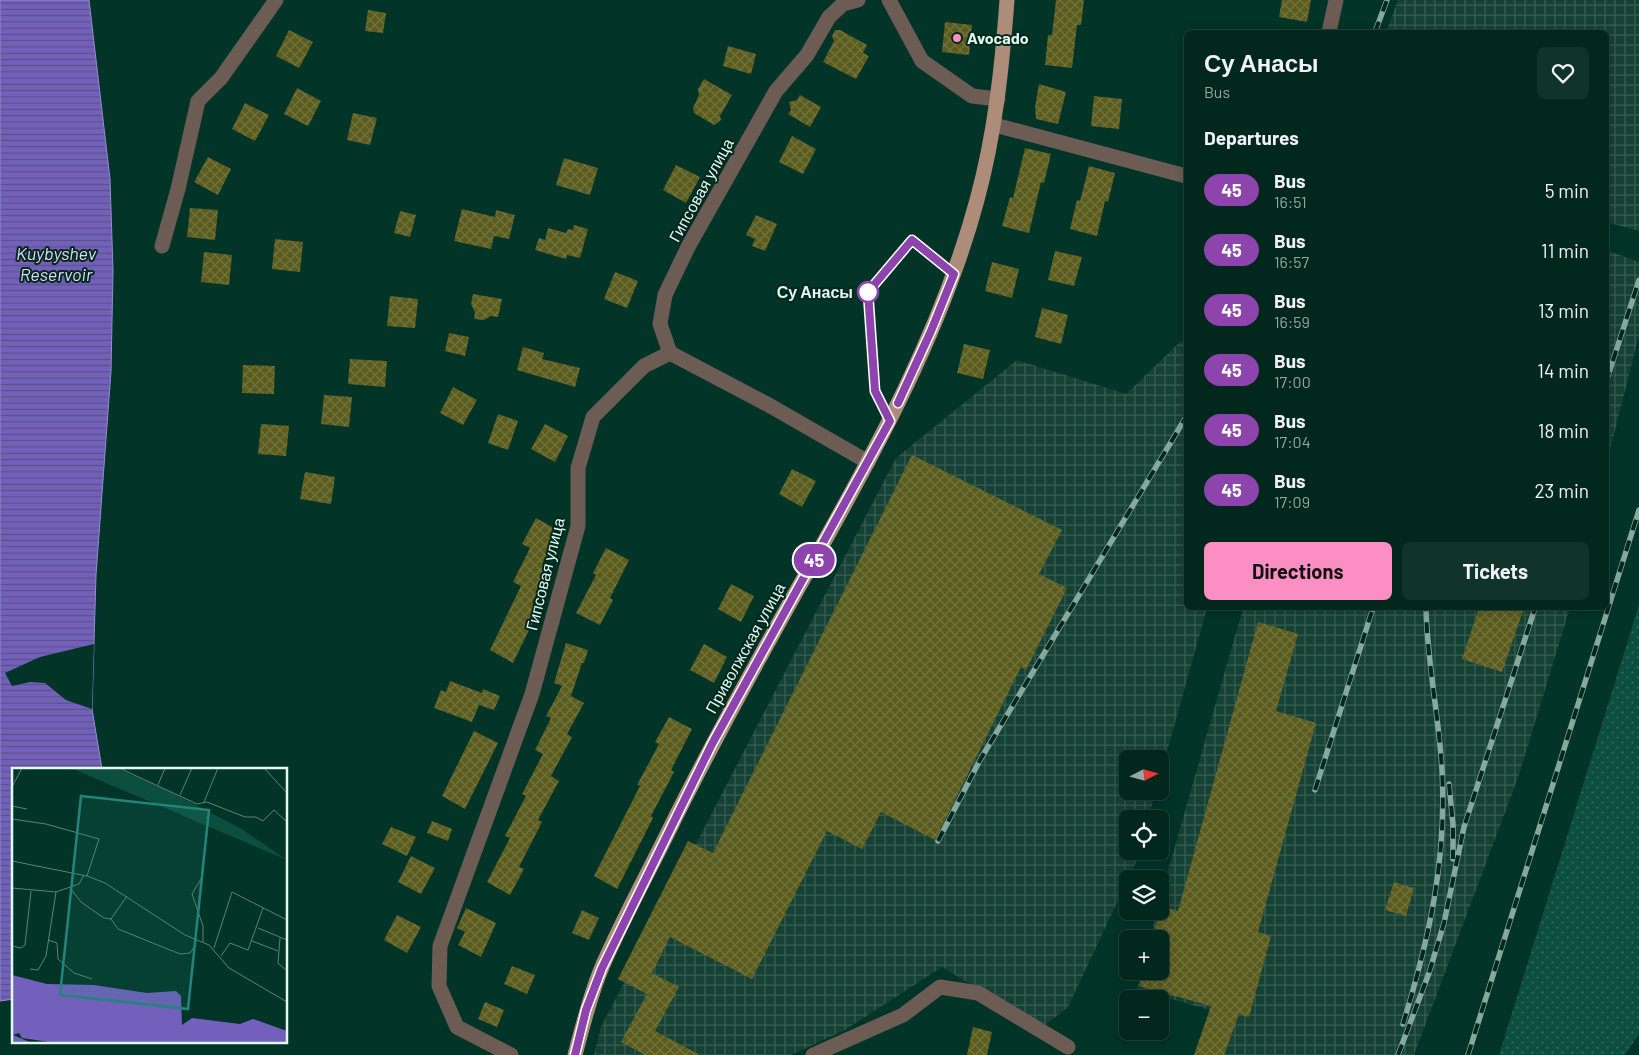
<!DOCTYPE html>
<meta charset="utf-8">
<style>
:root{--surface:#02271d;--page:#10332a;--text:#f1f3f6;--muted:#96a5a4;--line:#23443b;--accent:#fb8fc4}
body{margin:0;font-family:Barlow,sans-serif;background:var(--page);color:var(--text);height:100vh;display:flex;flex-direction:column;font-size:19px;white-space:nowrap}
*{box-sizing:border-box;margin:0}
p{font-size:16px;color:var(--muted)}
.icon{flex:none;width:28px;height:28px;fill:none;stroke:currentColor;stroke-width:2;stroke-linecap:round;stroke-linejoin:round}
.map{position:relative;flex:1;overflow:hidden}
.drawer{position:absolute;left:1184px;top:30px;width:425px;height:580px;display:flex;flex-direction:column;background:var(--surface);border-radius:8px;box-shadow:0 2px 12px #0003,0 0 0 1px var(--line)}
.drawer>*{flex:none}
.badge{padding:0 10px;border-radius:16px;font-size:18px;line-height:32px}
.needle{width:32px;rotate:84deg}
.tools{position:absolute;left:1119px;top:750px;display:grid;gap:10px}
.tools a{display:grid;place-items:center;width:50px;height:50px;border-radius:8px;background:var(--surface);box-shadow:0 2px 12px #0003,0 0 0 1px var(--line);font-size:25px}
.map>.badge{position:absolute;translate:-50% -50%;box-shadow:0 0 0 2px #fff}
h2{padding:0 20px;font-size:19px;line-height:45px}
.round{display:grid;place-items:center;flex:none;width:52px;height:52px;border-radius:8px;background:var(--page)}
.headline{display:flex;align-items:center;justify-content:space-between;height:85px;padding:0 20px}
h1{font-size:24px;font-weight:700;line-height:38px}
.button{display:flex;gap:10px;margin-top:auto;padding:10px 20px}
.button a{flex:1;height:58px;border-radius:8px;background:var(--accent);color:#111;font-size:20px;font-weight:700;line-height:58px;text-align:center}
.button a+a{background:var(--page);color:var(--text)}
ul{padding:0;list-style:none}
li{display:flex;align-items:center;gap:15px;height:60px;padding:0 20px}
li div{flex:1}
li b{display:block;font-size:19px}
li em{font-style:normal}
li .badge{min-width:55px;font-weight:700;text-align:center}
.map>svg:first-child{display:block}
.industrial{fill:url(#industrial-grid)}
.grass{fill:url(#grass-dots)}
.water{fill:url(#water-rules);stroke:#948ecc}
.pier{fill:#023427}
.building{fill:url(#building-cross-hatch)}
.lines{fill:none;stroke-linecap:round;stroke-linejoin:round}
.minor{stroke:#6c5c53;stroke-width:15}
.major{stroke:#ad8c7a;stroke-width:15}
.rail-casing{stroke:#86a89e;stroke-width:5.5}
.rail{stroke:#04281e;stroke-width:4;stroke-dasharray:11;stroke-linecap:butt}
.line-casing{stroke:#fff;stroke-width:11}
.line{stroke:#8e44ad;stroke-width:8}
.poi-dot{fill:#fb8fc4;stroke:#04281e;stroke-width:2}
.stop-dot{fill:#fff;stroke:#8e44ad;stroke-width:2.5}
.labels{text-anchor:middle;stroke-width:4;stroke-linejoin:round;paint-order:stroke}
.poi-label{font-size:16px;font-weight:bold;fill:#e1f9f0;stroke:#04281e;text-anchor:start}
.street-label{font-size:16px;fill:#e1f9f0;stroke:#04281e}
.stop-label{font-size:16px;font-weight:bold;fill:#e1f9f0;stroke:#04281e;text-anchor:end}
.water-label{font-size:18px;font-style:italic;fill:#dedbf4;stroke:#04281e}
.inset-road{fill:none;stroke:#5b8377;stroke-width:1}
.view{fill:#24837b;fill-opacity:0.15;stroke:#24837b;stroke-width:2.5}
.inset-edge{fill:none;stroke:#e1f9f0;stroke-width:2.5}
</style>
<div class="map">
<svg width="1639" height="1055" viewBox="0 0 1639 1055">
<defs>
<pattern id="industrial-grid" width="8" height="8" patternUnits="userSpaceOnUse" patternTransform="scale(1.25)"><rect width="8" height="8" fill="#164236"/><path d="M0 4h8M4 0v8" fill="none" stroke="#385e53"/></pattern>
<pattern id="grass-dots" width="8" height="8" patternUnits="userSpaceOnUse" patternTransform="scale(1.25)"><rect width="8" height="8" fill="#0d4f3e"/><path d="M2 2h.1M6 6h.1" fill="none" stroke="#30695a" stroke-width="1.8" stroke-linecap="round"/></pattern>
<pattern id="water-rules" width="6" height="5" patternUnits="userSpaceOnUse" patternTransform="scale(1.25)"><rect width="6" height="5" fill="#7360bd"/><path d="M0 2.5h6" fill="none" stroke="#59547d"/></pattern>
<pattern id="building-cross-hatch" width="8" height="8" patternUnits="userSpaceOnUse" patternTransform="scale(1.25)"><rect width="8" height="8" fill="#5b5c1e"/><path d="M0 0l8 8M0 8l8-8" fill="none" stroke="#72743f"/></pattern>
</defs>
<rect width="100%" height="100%" fill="#023427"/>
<!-- industrial -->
<path class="industrial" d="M1398,0H1639V231L1606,222V32H1386Z
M1606,250L1639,262V335L1606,466Z
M1186,339V608H1207L1160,777V759H1128V791H1156L1148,819H1128V851H1139L1137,860L1068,1007L1041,1028L942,967L845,1030L791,1055H594L601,1027L896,458L1017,360L1126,394L1180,342Z
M1243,608H1570L1518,778L1414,1055H1194L1210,1010L1137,989L1141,971H1160V939H1150L1157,911H1160V901L1165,881Z"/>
<!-- grass -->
<path class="grass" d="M1639,605V1034L1625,1055H1499Z"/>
<!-- water -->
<path class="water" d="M0,0H89L110,179L113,270L111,371L96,575L92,709L102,769H14V999L0,1001Z"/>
<!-- pier -->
<path class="pier" d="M94,644L92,709L66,700L45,683L30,682L12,686L5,673L40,657Z"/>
<!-- building -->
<path class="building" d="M1056,0H1084L1081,25H1077L1072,68L1045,65L1048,35H1052Z
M1282,0H1311L1307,22L1279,17Z
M368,10L386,13L383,33L365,31Z
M945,22L972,25L969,55L942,52Z
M289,30L313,42L299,68L276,56Z
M835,30H840L867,45L863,53L869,56L856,79L823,62L834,41L832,36Z
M728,46L756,54L751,74L723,66Z
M704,79L732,95L720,116L721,120L714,125L694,113L693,108L699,95L698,89Z
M1039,84L1066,92L1058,124L1036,119L1035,107Z
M297,88L321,101L308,126L284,114Z
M800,95L821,107L810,127L788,114L791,110L789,102L797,100Z
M1094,96L1122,99L1119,129L1091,126Z
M245,103L269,115L255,141L232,129Z
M353,113L377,118L370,145L347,140Z
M792,136L816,149L803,174L779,162Z
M1025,148L1051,154L1044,183L1041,182L1029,233L1002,226L1010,197L1013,198Z
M208,157L231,169L218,195L194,182Z
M564,158L598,168L590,195L556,185Z
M676,165L700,177L686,203L663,190Z
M1089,166L1115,173L1108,202L1105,201L1097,236L1070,229L1077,200L1080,201Z
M190,208L218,210L215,240L187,237Z
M462,209L495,217L496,210L515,215L509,239L494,236L491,249L454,241Z
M400,211L416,215L410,237L394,233Z
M756,215L777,224L765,251L752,246L755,239L746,235Z
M574,225L588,229L580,258L567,255L566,259L535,250L539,238L545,240L548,228L566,233L568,229L573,230Z
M275,239L303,242L300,272L272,269Z
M1055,251L1082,257L1074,286L1048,280Z
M204,252L232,255L229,285L201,282Z
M992,262L1019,269L1012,298L985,291Z
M615,272L638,281L627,308L604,299Z
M473,294L502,299L498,317L491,316L484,320L474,319L475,313L471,304Z
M390,296L418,299L415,328L387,326Z
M1042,308L1068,315L1061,344L1035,337Z
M449,333L469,337L465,356L445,351Z
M964,344L990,350L983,379L957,373Z
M523,347L544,353L542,359L580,368L575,387L517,370Z
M350,359L387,361L385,387L348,384Z
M243,365L275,366L274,394L242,393Z
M453,387L477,400L463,425L440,413Z
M324,395L352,397L349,427L321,424Z
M498,414L518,421L508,450L488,443Z
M261,424L289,426L286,456L258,454Z
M545,424L568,436L555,462L531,449Z
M912,455L1062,530L1039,574L1067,588L1026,670L1021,667L935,840L881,812L862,849L827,831L752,979L670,937L652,973L679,987L655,1031L700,1055H645L621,1042L647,994L618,979L688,841L713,853Z
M792,469L816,481L802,507L779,494Z
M305,472L335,477L331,504L300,499Z
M536,518L559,531L542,564L550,568L532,603L540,607L513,663L490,650L521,586L513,582L530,548L522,544Z
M606,548L629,560L610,598L613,600L600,625L576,613L596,575L593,573Z
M731,584L754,596L741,622L718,609Z
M1479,608H1524L1502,672L1462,659Z
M1258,622L1298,634L1276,711L1316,723L1258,932L1271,936L1249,1017L1239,1014L1224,1055H1194L1211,1006L1139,986L1143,971H1160V939H1152L1162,906L1178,911Z
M566,643L588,650L584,663H582L571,696L584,703L567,734L572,737L551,776L559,781L538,820L542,822L519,867L524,869L510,895L487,882L510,838L505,836L526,796L522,794L543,754L535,750L551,718L546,716L562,686L554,683Z
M704,644L727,657L714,683L690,670Z
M450,681L482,693L483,689L500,696L494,710L479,705L472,722L434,708L441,690L446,692Z
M669,717L692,729L671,770L674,772L651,816L653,818L617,889L594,876L640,786L637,785L659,744L655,742Z
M474,731L498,743L465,809L442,796Z
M432,821L452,829L448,841L427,833Z
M391,827L416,837L407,856L382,844Z
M411,856L435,868L421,894L398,882Z
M1394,882L1414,888L1406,916L1385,910Z
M466,908L496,923L481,957L458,945L465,932L457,928Z
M582,910L599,918L589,940L572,933Z
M397,915L421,927L407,953L384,940Z
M512,966L535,975L527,994L504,984Z
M485,1002L504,1010L497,1027L478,1019Z
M973,1027L992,1032L987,1055H967Z"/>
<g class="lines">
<!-- minor -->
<path class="minor" d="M889,0L922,61L972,96L998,99
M1329,32L1336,0
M995,125L1186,176
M162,246L178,189L198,101L221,78L276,0
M670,353L767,404L868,462
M511,1055L457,1027L439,986L440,946L532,694L578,526V468L593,417L644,366L670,353L660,324L665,295L688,247L776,91L807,55L829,17L843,4L858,0
M813,1055L903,1015L940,987L978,993L1068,1047"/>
<!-- major -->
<path class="major" d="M575,1055C583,1025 590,995 602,967C624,916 652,866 676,816C718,732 764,649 810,567C876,450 942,330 977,200C995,134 1002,68 1007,0"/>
<defs>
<path id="rail" d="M1375,32L1387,0
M1606,382L1639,280
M1449,784L1453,825V859
M1315,790L1373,608
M938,841L980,760L1186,417
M1403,1024C1429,939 1447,860 1442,770C1439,716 1427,662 1426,608
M1398,1055L1429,973L1444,923L1464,827L1535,608
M1468,1055L1639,510"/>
</defs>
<!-- rail casing -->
<use href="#rail" class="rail-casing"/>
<!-- rail -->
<use href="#rail" class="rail"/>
</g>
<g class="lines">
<defs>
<path id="line" d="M575,1055L586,1010L602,968L712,744L890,421L875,391L868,292L912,240L954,274L931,331L898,403"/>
</defs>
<!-- line casing -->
<use href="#line" class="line-casing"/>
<!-- line -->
<use href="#line" class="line"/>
</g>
<!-- markers -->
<circle class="poi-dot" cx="957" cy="38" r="5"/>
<circle class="stop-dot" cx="868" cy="292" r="10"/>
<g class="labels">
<!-- poi labels -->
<g class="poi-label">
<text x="967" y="44">Avocado</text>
</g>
<!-- street labels -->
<g class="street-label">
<text transform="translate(701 190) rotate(-61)" y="6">Гипсовая улица</text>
<text transform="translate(545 574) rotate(-76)" y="6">Гипсовая улица</text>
<text transform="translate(745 648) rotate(-61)" y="6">Приволжская улица</text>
</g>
<!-- stop labels -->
<g class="stop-label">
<text x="853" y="298">Су Анасы</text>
</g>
<!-- water labels -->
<g class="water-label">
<text x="56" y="260">Kuybyshev<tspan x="56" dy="21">Reservoir</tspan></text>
</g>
</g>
<!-- overview -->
<g transform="translate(12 768)">
<rect width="275" height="275" fill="#023427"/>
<path d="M59,0H103L151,20L228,60L275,92Z" fill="#0d4f3e"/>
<path d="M0,207L35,216L82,217L135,225L164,223L169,228L170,257L180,250L228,256L241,251L275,263V275H44L10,270L7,265L1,267L20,275H0Z" fill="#7360bd"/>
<path class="inset-road" d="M107,0L185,36L195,34L233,49H244L251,53L262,42L275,54M252,0L275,25M146,17L153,0M0,19L10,0M168,27L180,0M192,34L206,0M0,38L15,41M0,51L34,56L87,71L75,108M0,93L75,108L93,115L173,167L197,177L217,200L275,234M189,111L180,126L191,158V174M0,120L44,124L34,188L26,202L18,201M58,120L69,134L92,150L99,151L106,161L168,186L178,185L183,178M44,124L67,116L72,107M99,151L115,128M246,160L275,172M268,170L266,195L275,203M36,172L45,175L46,191L62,205L80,211M240,173L266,183M0,178L9,180L13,177L19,123M202,180L220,124L275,152M209,188L218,175L236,182L251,140"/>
<path class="view" d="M69,28L197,42L176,241L48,227Z"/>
<rect width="275" height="275" class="inset-edge"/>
</g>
</svg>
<div class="tools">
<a><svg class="needle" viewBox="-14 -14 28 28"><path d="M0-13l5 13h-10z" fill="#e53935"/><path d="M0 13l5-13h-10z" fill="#96a5a4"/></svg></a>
<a><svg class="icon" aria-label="locate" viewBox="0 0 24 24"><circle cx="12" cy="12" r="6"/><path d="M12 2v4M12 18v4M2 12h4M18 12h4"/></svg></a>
<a><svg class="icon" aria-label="layers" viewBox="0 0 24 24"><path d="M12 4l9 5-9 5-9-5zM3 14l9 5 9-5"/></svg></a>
<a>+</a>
<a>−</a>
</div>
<b class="badge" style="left:814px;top:560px;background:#8e44ad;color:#fff">45</b>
<section class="drawer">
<div class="headline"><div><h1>Су Анасы</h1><p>Bus</p></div><a class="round"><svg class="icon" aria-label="heart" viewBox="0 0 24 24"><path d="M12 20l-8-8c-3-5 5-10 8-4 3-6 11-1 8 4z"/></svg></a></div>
<h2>Departures</h2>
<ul>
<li><span class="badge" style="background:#8e44ad;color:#fff">45</span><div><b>Bus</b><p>16:51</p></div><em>5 min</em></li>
<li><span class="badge" style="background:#8e44ad;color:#fff">45</span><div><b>Bus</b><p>16:57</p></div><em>11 min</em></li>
<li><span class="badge" style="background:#8e44ad;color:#fff">45</span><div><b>Bus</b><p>16:59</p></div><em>13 min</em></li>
<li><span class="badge" style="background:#8e44ad;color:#fff">45</span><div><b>Bus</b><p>17:00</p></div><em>14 min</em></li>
<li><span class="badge" style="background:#8e44ad;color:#fff">45</span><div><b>Bus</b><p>17:04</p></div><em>18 min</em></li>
<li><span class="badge" style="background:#8e44ad;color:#fff">45</span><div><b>Bus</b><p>17:09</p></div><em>23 min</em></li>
</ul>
<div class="button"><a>Directions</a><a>Tickets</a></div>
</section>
</div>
